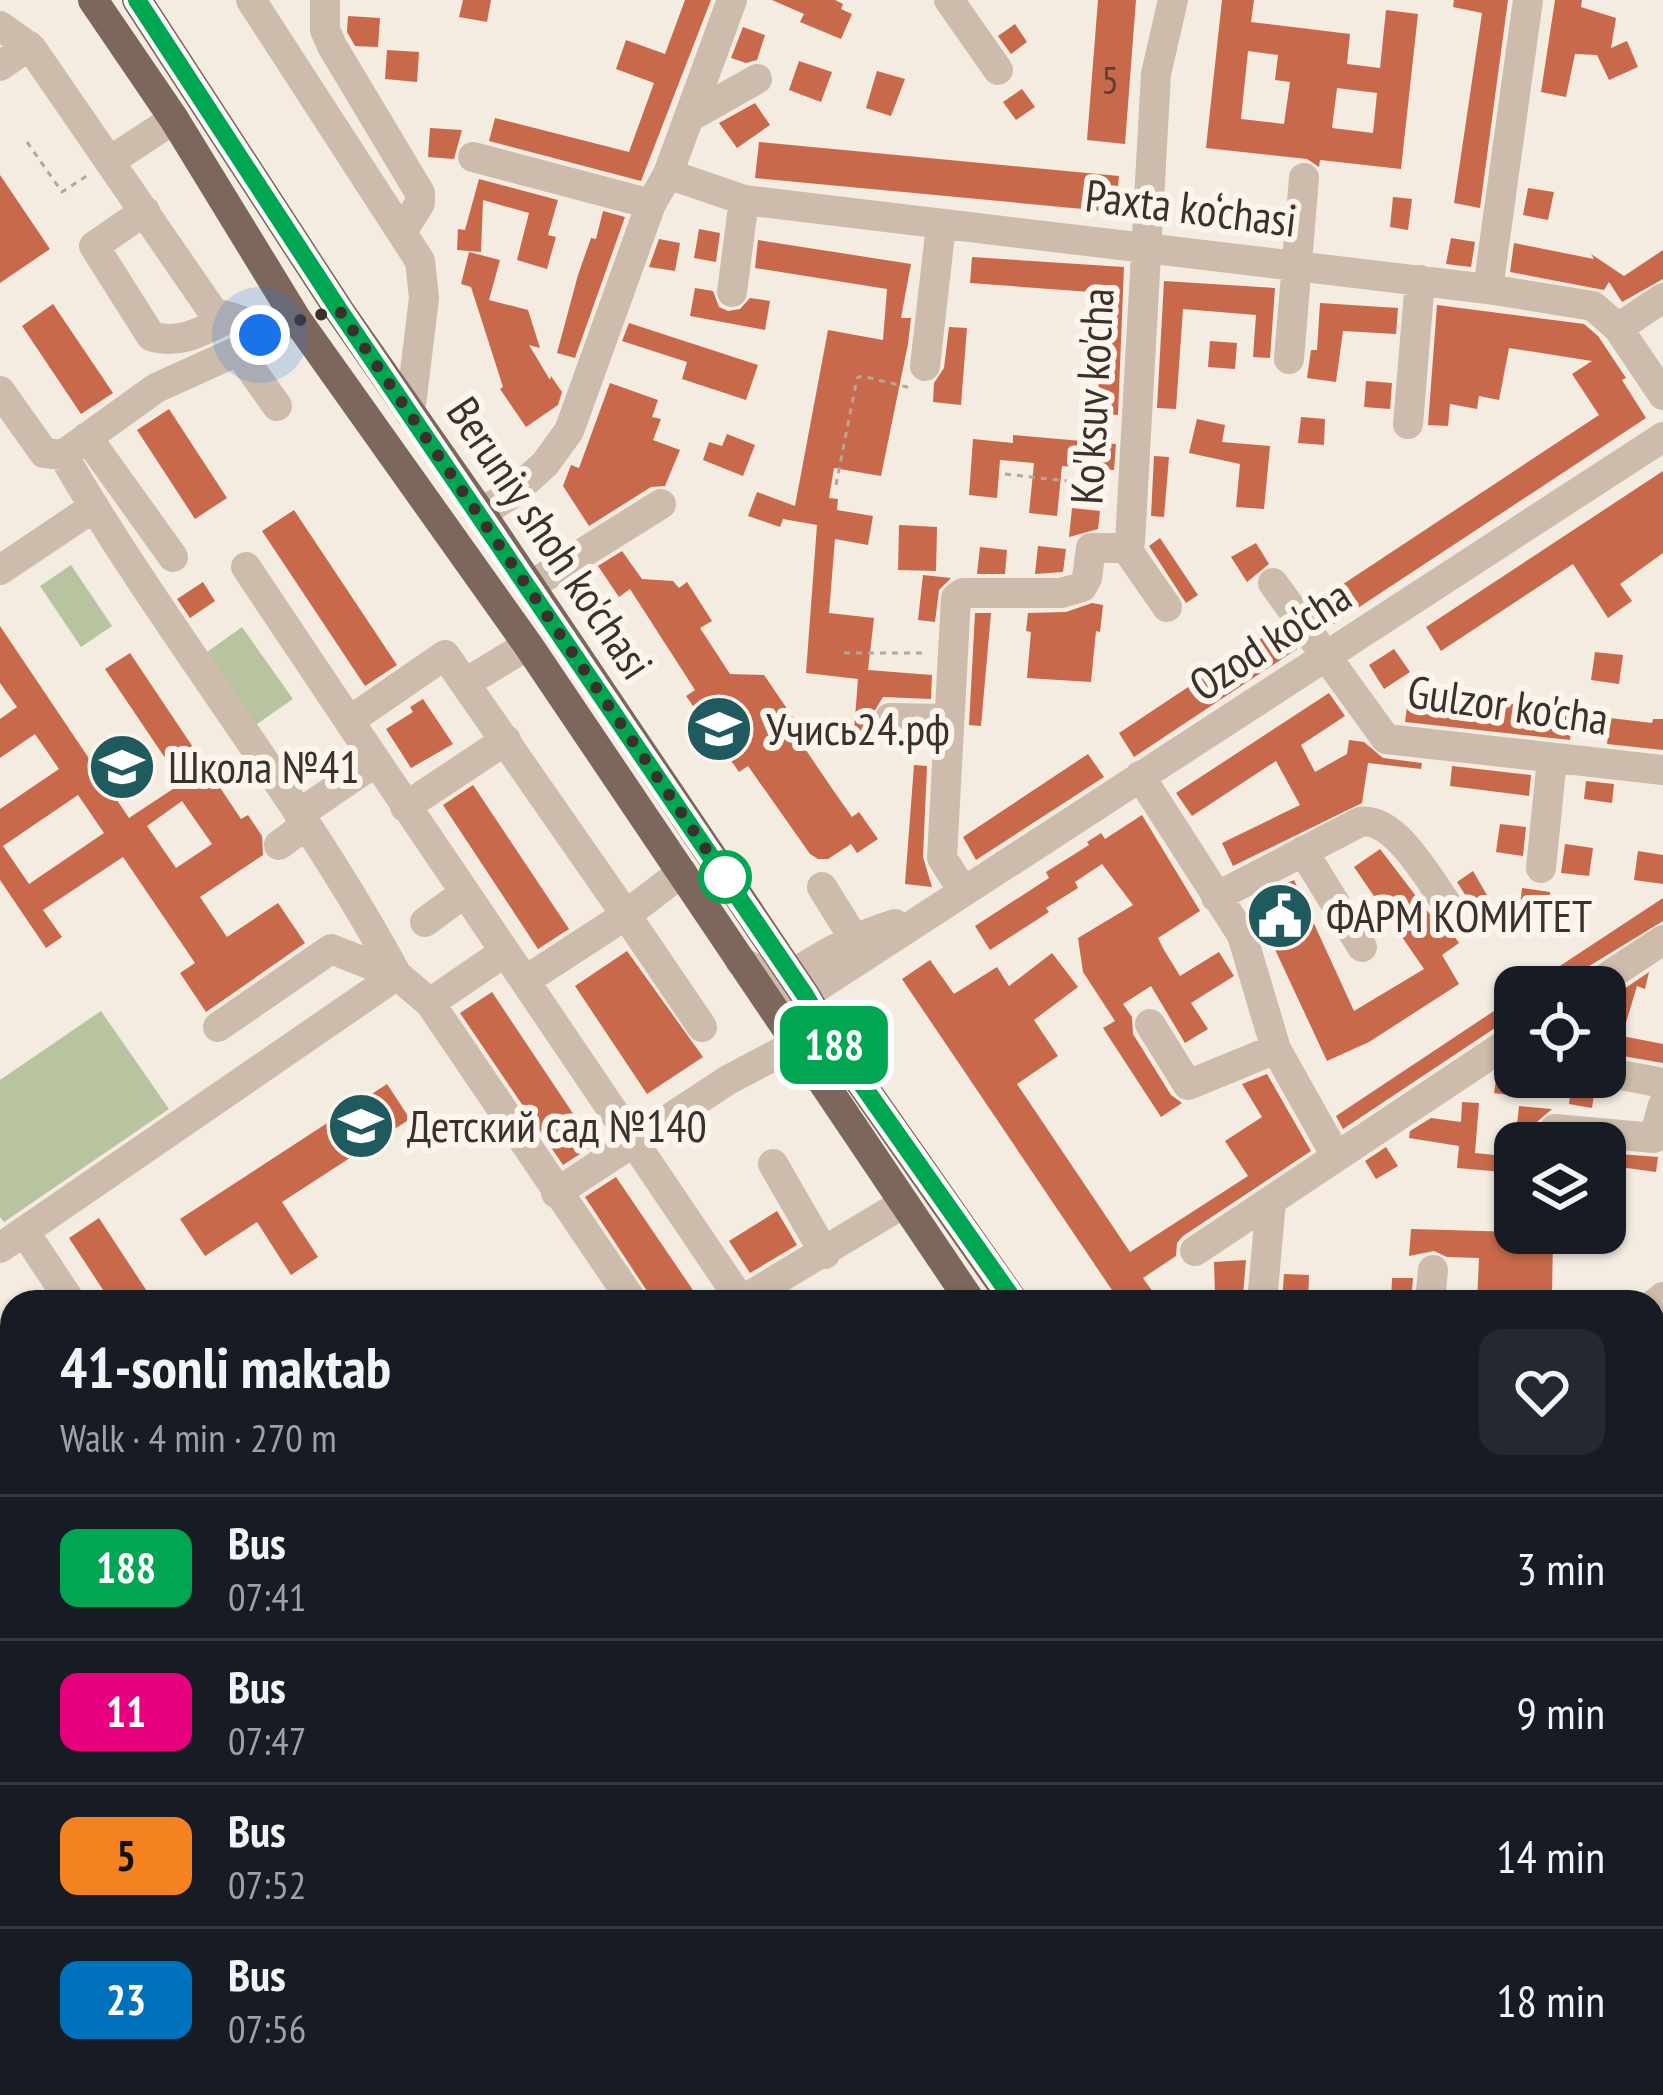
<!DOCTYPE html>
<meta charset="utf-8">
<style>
:root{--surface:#171b24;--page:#242831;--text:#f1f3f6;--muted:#9ea1a6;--line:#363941}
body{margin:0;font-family:"PT Sans Narrow",sans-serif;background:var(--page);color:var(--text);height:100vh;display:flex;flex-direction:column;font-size:45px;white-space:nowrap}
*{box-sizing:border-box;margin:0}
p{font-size:39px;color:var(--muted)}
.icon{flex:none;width:66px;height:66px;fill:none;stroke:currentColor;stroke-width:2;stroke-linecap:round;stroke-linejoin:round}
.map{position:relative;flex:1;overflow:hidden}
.details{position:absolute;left:0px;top:1290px;width:1665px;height:807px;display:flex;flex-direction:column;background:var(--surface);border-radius:36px 36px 0 0;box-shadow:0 3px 9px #0004}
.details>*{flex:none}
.badge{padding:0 24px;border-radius:18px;font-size:42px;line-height:78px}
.controls{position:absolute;left:1494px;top:966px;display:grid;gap:24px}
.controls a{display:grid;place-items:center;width:132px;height:132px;border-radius:24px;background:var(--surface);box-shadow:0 3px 9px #0004;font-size:60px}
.you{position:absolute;width:60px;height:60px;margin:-30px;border:9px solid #fff;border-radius:50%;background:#1a73e8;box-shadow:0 0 0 18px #1a73e833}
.map>.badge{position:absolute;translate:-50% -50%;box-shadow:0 0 0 6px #fff}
.round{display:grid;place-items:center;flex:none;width:126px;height:126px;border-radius:24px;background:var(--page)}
.overview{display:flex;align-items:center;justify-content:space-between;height:204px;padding:0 60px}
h1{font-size:57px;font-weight:800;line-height:90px}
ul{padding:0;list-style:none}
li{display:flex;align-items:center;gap:36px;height:144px;padding:0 60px;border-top:3px solid var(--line)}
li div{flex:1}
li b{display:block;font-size:45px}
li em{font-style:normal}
li .badge{min-width:132px;font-weight:700;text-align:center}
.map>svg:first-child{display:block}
.park{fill:#b8c4a0}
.building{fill:#c8694b;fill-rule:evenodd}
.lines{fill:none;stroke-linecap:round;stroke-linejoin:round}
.minor-tunnel{stroke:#cfc6bd;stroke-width:30;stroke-dasharray:30 15;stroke-linecap:butt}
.path{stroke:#b9a596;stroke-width:3;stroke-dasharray:6 6;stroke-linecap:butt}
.minor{stroke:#cdbbac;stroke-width:30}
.major{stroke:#7d675c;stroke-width:30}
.line-casing{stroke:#fff;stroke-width:27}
.line{stroke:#00a651;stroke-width:18}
.walk{stroke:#3b302b;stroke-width:12;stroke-dasharray:0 21.6}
.stop-dot{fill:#fff;stroke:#00a651;stroke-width:6}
.labels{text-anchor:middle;stroke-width:12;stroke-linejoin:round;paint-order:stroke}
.number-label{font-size:39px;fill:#5e3e33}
.street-label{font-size:45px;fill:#3b302b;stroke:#fbf5ee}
.poi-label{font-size:45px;fill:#3b302b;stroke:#fbf5ee;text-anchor:start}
</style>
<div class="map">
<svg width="1663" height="2095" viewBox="0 0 1663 2095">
<rect width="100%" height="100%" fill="#f4ebe1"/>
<!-- park -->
<path class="park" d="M71,565L112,626L81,647L40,586Z
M242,627L293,699L254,726L203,655Z
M101,1011L169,1109L4,1222L0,1217V1080Z"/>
<!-- building -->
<path class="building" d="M463,0H491L487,22L459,17Z
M685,0H711L641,181L489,141L495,118L629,152L654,83L616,69L626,40L665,54Z
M772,0H835L843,4L841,9L852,14L841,39L800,22L804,14Z
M1098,0H1136L1125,144L1087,140Z
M1222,0H1254L1251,22L1350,34L1347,64L1380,68L1386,10L1418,14L1401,169L1320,160L1319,167L1307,159L1206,148ZM1248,51L1278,55L1275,80L1290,82L1284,124L1241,119ZM1337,88L1377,93L1373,133L1332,128Z
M1454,0H1508L1480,208L1454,203L1482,13L1453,7Z
M1555,0H1582L1581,7L1616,18L1611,48L1627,41L1638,67L1609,80L1597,55L1575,54L1566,97L1541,92Z
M348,16L380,18L378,47L355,46L347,32Z
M1015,24L1027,42L1011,54L998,36Z
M743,27L765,35L757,60L746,63L731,58Z
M387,50L419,52L417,82L385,79Z
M799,61L832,72L821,102L789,90Z
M877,71L905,79L891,116L866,108Z
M1022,89L1035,107L1016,120L1003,102Z
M755,103L770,125L737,148L719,123Z
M430,128L462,130L454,159L428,157Z
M759,142L1119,176L1115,212L755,178Z
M0,175L50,249L0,283Z
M479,179L558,200L548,235L556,237L547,269L517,260L529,213L483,200L481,252L457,250L458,229L465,230Z
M1528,188L1554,192L1548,220L1523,215Z
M1393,197L1412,199L1408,230L1390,227Z
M603,211L625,217L575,358L557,353L578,275L591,238L596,239Z
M699,229L720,233L716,262L694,258Z
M1451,238L1475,242L1471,267L1446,264Z
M659,239L680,243L675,271L649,267Z
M758,240L911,264L901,318H911L908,344L881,476L834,468L829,498L838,499L837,510L873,516L868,545L835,539L829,613L874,618L868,670L932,675L931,699L883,697L871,717L878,733L854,731L858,679L806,673L817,525L783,519L780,527L748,516L757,492L795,506L828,330L883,340L887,289L755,268Z
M1514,243L1594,259L1591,254L1624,276L1663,250V279L1622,302L1609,282L1604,290L1510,272Z
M469,252L500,260L489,300L528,310L540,348L529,345L550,380L551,376L562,392L558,405L526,427L500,389L503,387L471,287L461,284Z
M972,257L1124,267L1118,415L1097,413L1104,293L970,283Z
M1164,281L1275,288L1270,358L1253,357L1256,315L1183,309L1176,409L1157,408Z
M695,288L713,291L719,307L728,311L740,309L750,298L770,301L765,330L690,316Z
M1320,303L1398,308L1396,334L1343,331L1336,382L1307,378L1311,350H1317Z
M53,304L113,393L81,414L22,326Z
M1437,305L1584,324L1598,336L1626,378L1622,380L1646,418L1329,627L1313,604L1599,415L1572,374L1592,361L1509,348L1499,400L1479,396L1477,409L1450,404L1448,426L1428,425Z
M629,323L758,365L746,400L682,379L687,362L622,341Z
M949,327L967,328L961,405L933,402L934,383L944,368Z
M1210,341L1237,343L1235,369L1208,367Z
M1366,381L1392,383L1390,409L1364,407Z
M610,383L658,400L652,417L661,419L653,440L680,450L665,486L651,487L589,526L563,486L571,465L579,468Z
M169,409L227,498L195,519L137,430Z
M1301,417L1325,419L1324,445L1298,443Z
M1197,419L1225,425L1222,442L1270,446L1264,509L1236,507L1240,464L1189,453Z
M727,434L755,445L743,476L703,460L709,442L722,446Z
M1013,435L1116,444L1114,470L1062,466L1057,516L1029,513L1034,463L1000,460L997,498L969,495L973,439L1013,443Z
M1154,456L1169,457L1164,517L1151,516Z
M1663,471V553L1620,584L1632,601L1608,618L1573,564L1441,651L1426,627Z
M1072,508L1100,511L1098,529L1069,537Z
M294,510L397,665L365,686L262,531Z
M899,525L937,527L936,571L898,570Z
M1160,538L1198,595L1186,603L1149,546Z
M1256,543L1269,564L1247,582L1231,557Z
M1038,546L1066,549L1063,572L1035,574Z
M980,547L1007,550L1005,574H977Z
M622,551L642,579L673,581L679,588L687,582L712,621L700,628L730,674L764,675L801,729L795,734L833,790L852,817L859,812L878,839L857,853L851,844L828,859H818L810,854L748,766L739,772L686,696L695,690L630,589L619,597L598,566Z
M923,575L951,578L939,590L935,622L918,620Z
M203,582L215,601L190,618L177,599Z
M1092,603L1103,605L1100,632L1096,631L1091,682L1027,678L1031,632L1026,631L1028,613L1066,612Z
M975,613H991L981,726L969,725Z
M0,626L129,818L182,783L105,669L130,653L241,819L248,815L262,836L263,855L200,897L227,937L278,903L305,943L206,1012L180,973L195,963L123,857L43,910L62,937L46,948L0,880V809L59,769L35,734L0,758V719L17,707L0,683ZM78,795L104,833L29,884L3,846ZM182,801L212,844L176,868L147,826Z
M1280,626L1297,649L1134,757L1119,733Z
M1394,649L1410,672L1384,689L1369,665Z
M1595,652L1623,655L1619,684L1591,680Z
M1409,692L1573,711L1570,740L1405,722Z
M1329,693L1345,716L1301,745L1315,772L1347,754L1349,740L1364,742L1383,758L1422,763L1421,769L1368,763L1362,803L1233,866L1222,843L1300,805L1276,761L1192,816L1176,793Z
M423,699L453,744L411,768L386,729L413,712L410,707Z
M1610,718L1652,723L1653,719H1663V750L1607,744Z
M1088,754L1104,777L976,860L963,837Z
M914,765L927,766L923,857L932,887L905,884Z
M1452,766L1531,775L1529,796L1450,786Z
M1586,781L1614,784L1612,803L1584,799Z
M473,785L569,929L538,949L443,805Z
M1142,815L1200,911L1158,938L1164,950L1180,976L1219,952L1234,976L1191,1003L1208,1029L1185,1043L1151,986L1123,1004L1132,1017L1133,1034L1171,1095L1182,1103L1161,1117L1103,1028L1115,1021L1083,972L1078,938L1133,905L1102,864L1075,882L1078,888L1046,908L1049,912L990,950L975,926L1049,878L1046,872L1089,845L1087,842L1101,833L1105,839Z
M1500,824L1526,827L1523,856L1496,852Z
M1565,844L1593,848L1589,876L1561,873Z
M1380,849L1435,921L1449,929L1459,943L1442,955L1459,984L1369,1042L1327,1061L1252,900L1294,880L1354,1011L1424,969L1354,867Z
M1638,851L1663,855V884L1634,880Z
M1473,871L1503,923L1489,932L1457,882Z
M1522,888L1550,892L1547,920L1519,917Z
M1663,898V921L1581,971L1573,987H1528Z
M627,951L703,1057L647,1094L575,986Z
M1052,953L1078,987L1034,1020L1058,1056L1017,1084L1130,1252L1248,1176L1225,1141L1262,1117L1242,1084L1267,1074L1311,1151L1183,1236L1177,1243L1176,1256L1143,1278L1160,1302H1120L902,979L930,960L954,994L997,967L1009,986Z
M1649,972L1645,989L1637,986L1622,1036L1663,1044V1063L1605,1053V1002Z
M492,992L594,1145L563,1165L460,1013Z
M1515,997V1019L1504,1022L1343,1129L1336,1116Z
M1502,1070L1520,1077L1517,1096L1494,1093L1497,1074Z
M1572,1080L1590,1083L1595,1088L1592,1108L1569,1104Z
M387,1084L410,1119L282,1202L318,1257L291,1275L257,1222L205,1256L180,1219Z
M1462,1102L1479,1103L1475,1153L1515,1157V1173L1457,1168L1459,1146L1409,1138L1410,1131L1431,1118L1461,1122Z
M1519,1106L1552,1109L1537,1122L1531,1143H1515Z
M1386,1147L1398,1166L1376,1179L1365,1161Z
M1605,1153L1658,1157L1656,1172L1605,1165Z
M616,1177L701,1302H655L651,1297L585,1197Z
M777,1211L797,1245L750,1273L729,1241Z
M99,1218L154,1302H111L69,1238Z
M1411,1229L1553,1233L1552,1297L1503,1295V1302H1477L1479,1258L1447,1257L1434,1251L1409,1256Z
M1246,1260L1243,1295L1215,1296L1214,1262Z
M1284,1274L1309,1275L1308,1302L1282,1301Z
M1392,1278H1413L1411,1302H1391Z"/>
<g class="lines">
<!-- minor-tunnel -->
<path class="minor-tunnel" d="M1653,1340L1663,1355
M1101,2095L1116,2085"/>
<!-- path -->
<path class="path" d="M27,142L62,192L88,175
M1005,474L1111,486
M836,485L857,378L862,376L907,387L910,384
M844,653H927
M1653,1375L1663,1368
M0,1487L9,1489V1531
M1653,1493L1663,1486
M0,1528L12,1533
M1653,1601L1663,1594
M1653,1657L1663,1673
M1653,1970L1663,1963
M1616,2085L1623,2095"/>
<!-- minor -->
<path class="minor" d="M251,0L420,261L424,298L410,413
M325,0V30L332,46L420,193V203L402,232
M949,0L998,70
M0,26L32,49L213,312L246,322L260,335L297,320
M0,66L29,46
M690,117L757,79
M473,157L651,204
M110,161L174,119
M668,174L744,200L1488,289L1593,306L1618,328L1663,395
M145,211L94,246L151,336C180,346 206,329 231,317
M1488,289L1528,0
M732,292L744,200
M1618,328L1663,298
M250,342L238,351L277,406
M1289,359L1304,178
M925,366L941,225
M0,391L44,453L63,455L156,388L238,351
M1408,424L1420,280
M87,437L173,557
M63,455C166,633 299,794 397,975L331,949L218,1027
M481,513L513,493L545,464L569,431L651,204L668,174L732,0
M1126,548L1167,607
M246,567L349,721
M0,570L94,507
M1273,583L1386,739L1663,770
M530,586L661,504
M467,682L528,645
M890,718L949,719
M1140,776L1242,935L1276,1049
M405,807L506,740
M299,814L375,762
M279,845L306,825
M1303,851L1362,947
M1541,868L1552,759
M682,872L626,915L702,1027
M822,887L853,937
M963,891L942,858L956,598L963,593H1061L1082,587L1087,578L1091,548H1126L1130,542L1156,74L1173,0
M1216,897L1360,822C1396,816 1431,883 1451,910
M425,922L463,894
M740,961L805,995L1663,437
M526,980L626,915L445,655L349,721L742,1302
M1592,987L1663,940
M787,996L791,975C826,953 855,936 895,924
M430,1003L633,1302
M1150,1024L1188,1085L1276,1049L1336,1156
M1605,1072L1663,1083
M1550,1143L1555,1129L1654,1138L1663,1105
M773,1164L825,1254
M556,1193L728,1080L796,1044
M24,1231L71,1302
M0,1248L397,975L430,1003L503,953
M1195,1251L1515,1038
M741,1301L904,1203
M1262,1302L1271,1201
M1430,1302L1433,1270
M1653,1305L1663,1297
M0,1395L12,1412
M1653,1538L1663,1532
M0,1619L12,1596
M0,1856L12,1821
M0,1933L12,1937
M561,2085L569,2095
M741,2085L748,2095
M858,2085L866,2095
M908,2085L915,2095
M1426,2085L1433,2095
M1581,2085L1587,2095
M54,2095H66
M772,2095L787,2085
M1030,2095L1044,2085"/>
<!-- major -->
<path class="major" d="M93,0L174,119L297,320L528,645L971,1302
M137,0L339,310L481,513L805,995L830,1039L1014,1302
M1653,1408L1663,1401
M1653,1448L1663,1441
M1501,2085L1508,2095
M1556,2085L1568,2095
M632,2095L646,2085
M663,2095L677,2085"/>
</g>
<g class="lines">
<defs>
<path id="line" d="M137,0L339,310L805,995L830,1039L1015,1302"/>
</defs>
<!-- line casing -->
<use href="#line" class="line-casing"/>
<!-- line -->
<use href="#line" class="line"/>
<!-- walk -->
<path class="walk" d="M260,335L281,325L339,310L725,877"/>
</g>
<!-- icons -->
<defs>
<symbol id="university-disc" viewBox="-11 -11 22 22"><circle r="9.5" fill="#1f5a5e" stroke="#fbf5ee"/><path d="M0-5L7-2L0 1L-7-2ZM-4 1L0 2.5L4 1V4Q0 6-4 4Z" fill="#fff"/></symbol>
<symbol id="school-disc" viewBox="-11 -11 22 22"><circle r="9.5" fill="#1f5a5e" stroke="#fbf5ee"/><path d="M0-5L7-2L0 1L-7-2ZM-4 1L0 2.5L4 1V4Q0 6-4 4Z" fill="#fff"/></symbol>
<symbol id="civic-disc" viewBox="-11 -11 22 22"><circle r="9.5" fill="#1f5a5e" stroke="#fbf5ee"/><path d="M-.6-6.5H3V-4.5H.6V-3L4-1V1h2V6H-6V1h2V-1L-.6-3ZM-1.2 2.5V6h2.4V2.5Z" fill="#fff"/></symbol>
</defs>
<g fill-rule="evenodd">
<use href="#university-disc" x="681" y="691" width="76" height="76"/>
<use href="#school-disc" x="84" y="729" width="76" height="76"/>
<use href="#civic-disc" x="1242" y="878" width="76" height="76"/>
<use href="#school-disc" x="323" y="1088" width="76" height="76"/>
</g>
<!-- markers -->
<circle class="stop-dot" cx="725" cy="877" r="24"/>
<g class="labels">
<!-- number labels -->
<g class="number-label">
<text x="1110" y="94">5</text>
</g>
<!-- street labels -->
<g class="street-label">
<text transform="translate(1191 208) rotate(7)" y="16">Paxta ko‘chasi</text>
<text transform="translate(1092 396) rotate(-87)" y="16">Ko'ksuv ko'cha</text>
<text transform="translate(550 538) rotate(56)" y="16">Beruniy shoh ko'chasi</text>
<text transform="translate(1270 640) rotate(-33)" y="16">Ozod ko'cha</text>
<text transform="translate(1508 705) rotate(8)" y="16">Gulzor ko'cha</text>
</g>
<!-- poi labels -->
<g class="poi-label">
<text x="766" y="745">Учись24.рф</text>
<text x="168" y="783">Школа №41</text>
<text x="1326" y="932">ФАРМ КОМИТЕТ</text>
<text x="407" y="1142">Детский сад №140</text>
</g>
</g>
</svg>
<div class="controls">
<a><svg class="icon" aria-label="locate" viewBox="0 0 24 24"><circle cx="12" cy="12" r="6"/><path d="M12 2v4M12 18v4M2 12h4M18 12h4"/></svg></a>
<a><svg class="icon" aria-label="layers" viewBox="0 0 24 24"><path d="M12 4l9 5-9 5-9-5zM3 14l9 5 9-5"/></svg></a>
</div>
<div class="you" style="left:260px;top:335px"></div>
<b class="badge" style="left:834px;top:1045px;background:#00a651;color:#fff">188</b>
<section class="details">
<div class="overview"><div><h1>41-sonli maktab</h1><p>Walk · 4 min · 270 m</p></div><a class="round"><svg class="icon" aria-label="heart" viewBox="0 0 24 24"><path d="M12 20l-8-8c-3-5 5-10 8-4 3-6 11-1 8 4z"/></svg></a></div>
<ul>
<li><span class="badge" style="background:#00a651;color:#fff">188</span><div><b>Bus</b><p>07:41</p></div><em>3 min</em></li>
<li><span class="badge" style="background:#e6007e;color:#fff">11</span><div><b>Bus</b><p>07:47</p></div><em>9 min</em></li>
<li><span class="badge" style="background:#f58220;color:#111">5</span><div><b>Bus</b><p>07:52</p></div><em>14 min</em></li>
<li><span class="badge" style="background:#0072bc;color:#fff">23</span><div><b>Bus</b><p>07:56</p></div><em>18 min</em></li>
</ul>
</section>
</div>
